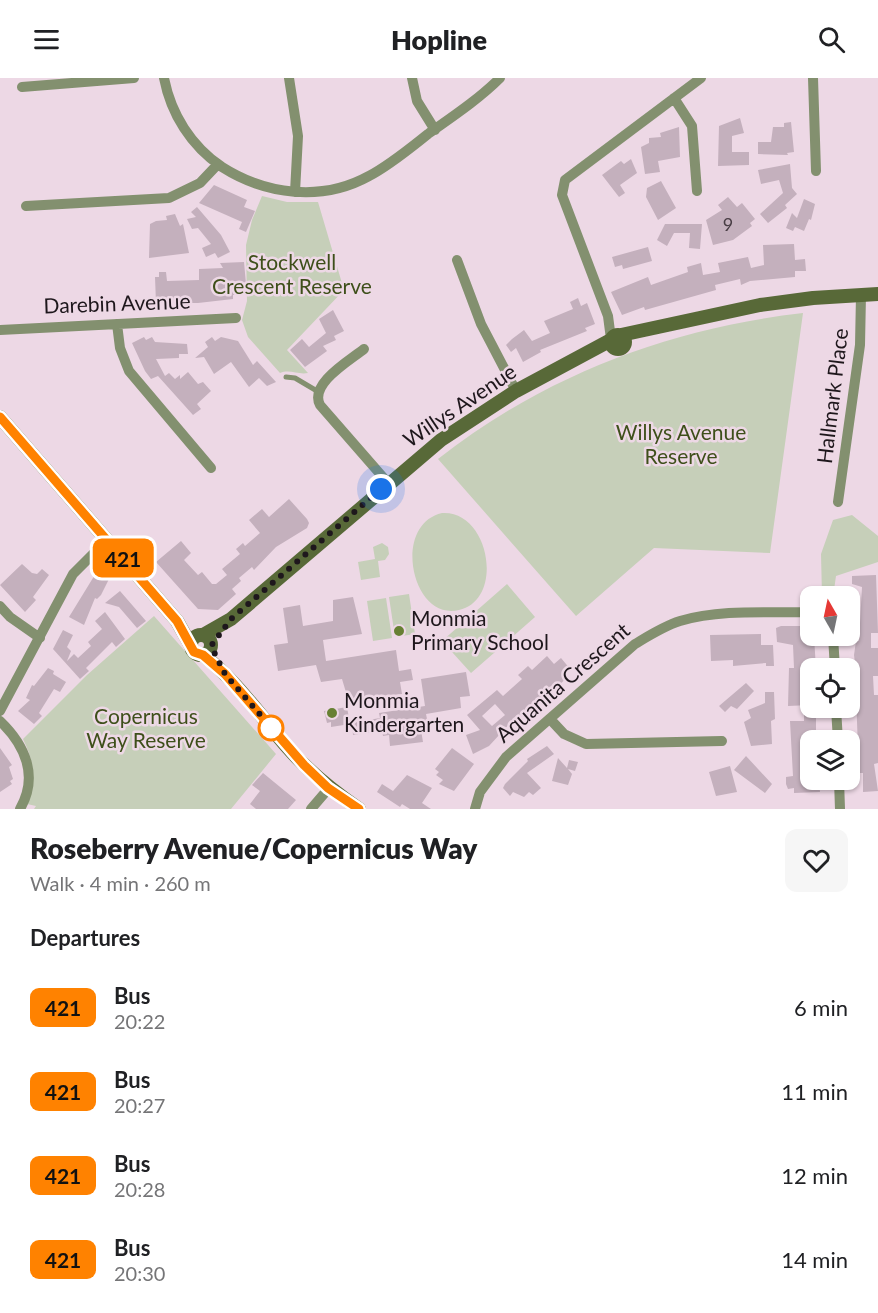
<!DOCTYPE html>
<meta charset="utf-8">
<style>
:root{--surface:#fff;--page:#f6f6f6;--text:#202124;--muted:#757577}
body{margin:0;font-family:Lato,sans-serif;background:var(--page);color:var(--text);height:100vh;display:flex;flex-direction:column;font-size:22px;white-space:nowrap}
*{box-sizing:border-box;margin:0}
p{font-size:20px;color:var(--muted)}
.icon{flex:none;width:33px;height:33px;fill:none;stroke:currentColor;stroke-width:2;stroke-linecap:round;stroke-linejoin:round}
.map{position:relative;height:731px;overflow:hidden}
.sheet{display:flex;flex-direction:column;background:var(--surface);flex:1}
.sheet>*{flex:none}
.badge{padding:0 12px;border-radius:9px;font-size:21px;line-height:39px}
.needle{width:39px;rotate:351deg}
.buttons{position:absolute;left:800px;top:508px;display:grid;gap:12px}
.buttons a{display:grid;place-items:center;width:60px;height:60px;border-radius:12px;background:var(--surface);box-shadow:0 2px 4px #0004;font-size:30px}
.you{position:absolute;width:30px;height:30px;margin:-15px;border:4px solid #fff;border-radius:50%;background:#1a73e8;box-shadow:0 0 0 9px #1a73e833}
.map>.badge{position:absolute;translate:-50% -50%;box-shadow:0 0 0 3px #fff}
h2{padding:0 30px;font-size:22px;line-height:54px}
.round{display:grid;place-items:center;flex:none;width:63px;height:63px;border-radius:12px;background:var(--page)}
.headline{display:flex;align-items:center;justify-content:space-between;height:102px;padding:0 30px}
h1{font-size:28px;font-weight:800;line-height:45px}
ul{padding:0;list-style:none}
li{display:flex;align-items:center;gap:18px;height:84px;padding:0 30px}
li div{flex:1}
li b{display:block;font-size:22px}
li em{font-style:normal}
li .badge{min-width:66px;font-weight:700;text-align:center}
header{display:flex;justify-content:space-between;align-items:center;height:78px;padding:0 30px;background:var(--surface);font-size:27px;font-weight:800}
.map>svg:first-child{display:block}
.green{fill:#c6cfb9}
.building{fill:#c4b0bd;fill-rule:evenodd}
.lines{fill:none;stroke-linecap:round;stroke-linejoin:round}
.lane{stroke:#83906f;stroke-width:5}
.street{stroke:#83906f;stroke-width:10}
.secondary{stroke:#586938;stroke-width:14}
.line-casing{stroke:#fff;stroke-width:14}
.line{stroke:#ff8200;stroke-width:9}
.walk{stroke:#1e171c;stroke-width:6;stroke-dasharray:0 10.8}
.poi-dot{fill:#678033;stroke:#edd8e5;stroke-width:2}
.stop-dot{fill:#fff;stroke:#ff8200;stroke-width:3}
.labels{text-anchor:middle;stroke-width:5;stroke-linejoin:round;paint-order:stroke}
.number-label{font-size:18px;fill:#483d44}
.park-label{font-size:21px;fill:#3e4f1a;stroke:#edd8e5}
.street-label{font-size:21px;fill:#1e171c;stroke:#edd8e5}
.poi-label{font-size:21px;fill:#1e171c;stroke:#edd8e5;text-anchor:start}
</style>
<header><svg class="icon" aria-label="menu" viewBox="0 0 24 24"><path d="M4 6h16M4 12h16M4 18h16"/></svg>Hopline<svg class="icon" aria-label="search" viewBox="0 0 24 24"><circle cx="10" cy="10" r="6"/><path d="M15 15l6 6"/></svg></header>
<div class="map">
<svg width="878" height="731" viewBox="0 0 878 731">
<rect width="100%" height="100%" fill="#edd8e5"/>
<!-- green -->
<path class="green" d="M262,118L287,124H318L344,212L287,272L308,295C298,297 290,291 280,295L248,259L242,242L247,223L246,167L252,142Z
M803,235L770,475L654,470L576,538L438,381C543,298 670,250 803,235Z
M442,435C490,432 505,522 459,532C412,544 391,447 442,435Z
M852,437L878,458V484L836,498L833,519L822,518L821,476L833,442Z
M382,465L388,469L389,476L385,482L378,483L380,499L361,502L358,484L375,481L373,469Z
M507,506L535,539L471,595L442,563Z
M409,516L415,556L395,559L389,519Z
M386,520L392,560L373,563L367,523Z
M154,538L276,676L231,731H34L36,728L27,726C35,701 35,685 23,661L87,597Z"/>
<!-- building -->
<path class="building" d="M740,40L744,55L732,58V74H749V87L718,88L719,48Z
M791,44L794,74L787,75L788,77L758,76V64H771L773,49H784V45Z
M679,49L680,79L658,83L660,94L645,96L641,69L649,65V60L661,59L660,55Z
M631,81L637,95L620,107L625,115L619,119L602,97L621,83L624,86Z
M790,86L792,110L797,116L785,127L787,130L768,145L760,136L783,115L779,102L761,106L758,92Z
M661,103L676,130L658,142L646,119L647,110Z
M214,107L247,122L244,129L255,133L246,154L239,151L242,144L199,125Z
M728,119L737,129L742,125L755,141L750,145L752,148L733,162L713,167L706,142L722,132L718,127Z
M804,121L815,126L811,142L809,141L804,153L795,149L793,153L786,150L792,135L797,140Z
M197,129L221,157L230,174L218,180L215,175L206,179L202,170L211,166L198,150L192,151L187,141L196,139L191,134Z
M175,136L180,148L183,146L189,175L149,180L150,146L156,143L167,142L166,138Z
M665,146H702L700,171L689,170L690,155H674L667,168L657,162Z
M794,166L795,182L805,181L806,193H795V199L750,203L741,207L740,201L715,207L716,212L645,232L644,229L622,237L611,214L648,199L651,207L688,194L687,189L701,185L703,197L720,194L718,185L748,179L751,190L764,187L763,167Z
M648,169L652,183L623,191L622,187L615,189L612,179Z
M244,184L247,217H233V221L198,225H156L155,199H159V194H166L167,203L199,202V191L223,190L220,185Z
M578,220L581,228L587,225L595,246L585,250L587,253L540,272L541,274L523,284L516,270L511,274L506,267L512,261L524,252L532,263L550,255L544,243L573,231L570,224Z
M333,232L344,253L334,258L336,262L323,268L327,273L305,289L290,272L302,261L309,269L326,255L319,241Z
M144,259L146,262L152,259L155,264L187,266L188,276H179V280L156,281L165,298L169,295L175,301L180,297V301L188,294L198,306L203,304L211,313L197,326L201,331L193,337L158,298L151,301L145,293L132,265Z
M212,259L215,263L221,259L238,263L253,287L257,283L276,304L267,308L259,300L249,309L231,284L214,296L204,279L195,280L208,269L205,264Z
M289,421L307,441L309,445L307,450L276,469L254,492L252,489L239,500L241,503L232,511L236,516L218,532L198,531L156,484L181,463L191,475L184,482L198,497L202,494L212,506H216L227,497L222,491L240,476L236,471L243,465L245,468L260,455L249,442L262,431L269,439Z
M22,486L32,495L37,496L42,491L49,497L33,519L36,522L25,534L0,507Z
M96,495L109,501L101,517L97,521L95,520L84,547L69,539Z
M876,497L878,555H871V570H878V598H873L874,617H878V685L874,686L878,713L863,714V695H859L856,618H859L854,577L856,563H859L862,509L852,506V498Z
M120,513L146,543L137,550L119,529L105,525Z
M353,519L362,556L323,562L326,583L396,572L399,593L411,591L413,602L400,604L402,616L348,621L342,601L321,604L316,587L278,593L274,567L288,565L283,530L300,527L303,548L333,543V522Z
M105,534L125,561L116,569L112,564L86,590L89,593L80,601L53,571L63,552L73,557L67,569L71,573L67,583L74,576L78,580L91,568L88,564L102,551L95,543Z
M781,548H810V558H814L816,591H810V627L788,628L789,590H794L793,567L777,564L776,550Z
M761,556V567H773L774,588H766V585L733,588V582L711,583L710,557Z
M547,578L554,586L561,580L571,592L565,596L568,599L517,644L514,641L489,668L473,676L466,657L480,652L467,637L497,612L503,618L522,601L518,597L528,588L532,592ZM495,626L505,637L492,648L482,638Z
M48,590L54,593L53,596L66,604L60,614L54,611L39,635L42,638L34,646L18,633L30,622L26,620L32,607L34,608Z
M466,594L470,618L460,619L461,630L426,636L429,651L421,652L423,664L390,668L389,657L383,658L382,653L353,657L352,645L380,640L379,635L425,628L421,601Z
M746,605L754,613L737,631L731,628L725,634L719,628Z
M765,614H774L775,641L771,643L772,666L751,668L744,644L751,640L748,632L765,625Z
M347,629L350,646L331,649V644L327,645L324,633Z
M804,630H816V663H810V702H819L820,714L794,715V710L788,711L786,706V699L793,698L790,643H804Z
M547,668L554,676L527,695L541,710L533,717L529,714L524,719L513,714L510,718L503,710L505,706L528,683L527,681Z
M0,670L12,687L9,689L13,701L10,703L12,706L0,714Z
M452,670L474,686L454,713L439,706L443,702L436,697L439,694L435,691Z
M746,678L772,706L765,715L734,692Z
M558,680L567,690L569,682L578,684L575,693L568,691L572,696L568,707L552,703Z
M730,688L737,714L716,718L709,694Z
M263,695L296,722L288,731H256L250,726L260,713L252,707Z
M407,697L432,710L422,725L431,731H410L402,726L400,729L377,714L382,706L393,713Z"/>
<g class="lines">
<!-- lane -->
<path class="lane" d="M286,299L295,300L317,313"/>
<!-- street -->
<path class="street" d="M164,0C171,36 191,68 222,89C266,117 322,124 369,98C390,87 409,71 428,56C452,39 479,21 500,0
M289,0L298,58L295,114
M412,0L417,23L435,52
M813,0L816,93
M22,9L134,0
M674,20L692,48L697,113
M26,128L169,120L200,105L218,86
M457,182L481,246L516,313
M117,246L120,270L129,293L211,390
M0,252L236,240
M611,261L608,238L562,117L565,102L701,0
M364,271C349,283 309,306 320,327L388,405
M838,424L860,267L861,217
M0,528L10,539L40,560
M833,558L835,591
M836,630L838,663
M0,633L73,496L107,462
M550,641L564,656L586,666L722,663
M0,643C25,667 39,698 20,731
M839,702L840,731
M311,731L329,710
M475,731L480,714L506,679L635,566C650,557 664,548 680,543C721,531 768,535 810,534"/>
<!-- secondary -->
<path class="secondary" d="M611 264a7 7 0 1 1 14 0a7 7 0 1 1-14 0Z
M621,257L760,227L813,220L878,216
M0,339L177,543L191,568
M203,557L231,541L441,362L516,313L611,262
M191 567a10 10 0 1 1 20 0a10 10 0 1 1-20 0Z
M203,577C236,602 261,639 288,670C309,694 333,713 359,731"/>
</g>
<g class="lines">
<defs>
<path id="line" d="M0,339L177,543L194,574L203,577L225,596L304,687L328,710L359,731"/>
</defs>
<!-- line casing -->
<use href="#line" class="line-casing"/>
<!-- line -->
<use href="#line" class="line"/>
<!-- walk -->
<path class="walk" d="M271,650L276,655L225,596L211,568L231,541L381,411"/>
</g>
<!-- markers -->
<g class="poi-dot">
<circle cx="399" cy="553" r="6"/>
<circle cx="332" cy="635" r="6"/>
</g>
<circle class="stop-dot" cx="271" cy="650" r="12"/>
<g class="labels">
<!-- number labels -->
<g class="number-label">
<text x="728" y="153">9</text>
</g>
<!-- park labels -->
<g class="park-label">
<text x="292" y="192">Stockwell<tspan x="292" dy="24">Crescent Reserve</tspan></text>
<text x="681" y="362">Willys Avenue<tspan x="681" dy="24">Reserve</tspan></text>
<text x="146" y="646">Copernicus<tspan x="146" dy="24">Way Reserve</tspan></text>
</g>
<!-- street labels -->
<g class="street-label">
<text transform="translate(117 226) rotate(-2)" y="7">Darebin Avenue</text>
<text transform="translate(833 318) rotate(-83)" y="7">Hallmark Place</text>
<text transform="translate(460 328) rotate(-34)" y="7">Willys Avenue</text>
<text transform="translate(563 605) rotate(-41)" y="7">Aquanita Crescent</text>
</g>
<!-- poi labels -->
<g class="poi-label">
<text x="411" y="548">Monmia<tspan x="411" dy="24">Primary School</tspan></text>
<text x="344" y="630">Monmia<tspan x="344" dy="24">Kindergarten</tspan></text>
</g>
</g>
</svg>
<div class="buttons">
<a><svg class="needle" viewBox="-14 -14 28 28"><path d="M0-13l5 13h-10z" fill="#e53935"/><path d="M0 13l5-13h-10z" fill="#757577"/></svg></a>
<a><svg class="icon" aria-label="locate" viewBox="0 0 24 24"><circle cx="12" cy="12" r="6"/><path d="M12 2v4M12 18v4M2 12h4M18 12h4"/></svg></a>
<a><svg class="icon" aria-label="layers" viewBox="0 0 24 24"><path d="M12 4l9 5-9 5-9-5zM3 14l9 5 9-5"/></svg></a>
</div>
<div class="you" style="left:381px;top:411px"></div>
<b class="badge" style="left:123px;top:480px;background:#ff8200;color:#111">421</b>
</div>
<section class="sheet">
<div class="headline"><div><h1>Roseberry Avenue/Copernicus Way</h1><p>Walk · 4 min · 260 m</p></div><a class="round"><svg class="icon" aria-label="heart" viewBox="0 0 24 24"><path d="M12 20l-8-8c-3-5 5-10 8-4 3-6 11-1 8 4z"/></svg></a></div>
<h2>Departures</h2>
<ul>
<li><span class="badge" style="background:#ff8200;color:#111">421</span><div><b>Bus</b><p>20:22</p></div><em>6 min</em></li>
<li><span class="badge" style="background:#ff8200;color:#111">421</span><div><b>Bus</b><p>20:27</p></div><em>11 min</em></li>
<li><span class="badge" style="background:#ff8200;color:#111">421</span><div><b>Bus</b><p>20:28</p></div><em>12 min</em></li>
<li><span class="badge" style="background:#ff8200;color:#111">421</span><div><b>Bus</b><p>20:30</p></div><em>14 min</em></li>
</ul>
</section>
